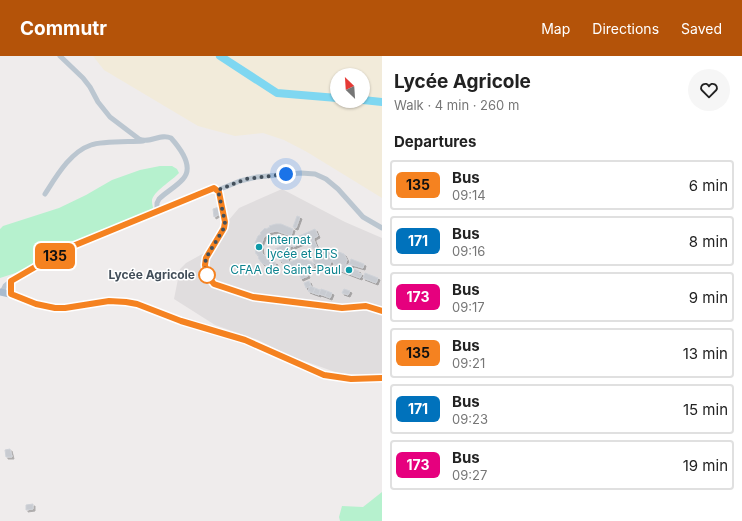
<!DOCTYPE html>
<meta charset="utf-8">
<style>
:root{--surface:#fff;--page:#f6f6f6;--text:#222;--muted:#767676;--line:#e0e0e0;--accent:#b45309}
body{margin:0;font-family:Inter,sans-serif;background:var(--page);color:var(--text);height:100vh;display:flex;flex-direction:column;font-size:15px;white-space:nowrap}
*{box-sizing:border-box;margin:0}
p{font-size:13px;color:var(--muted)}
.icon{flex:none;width:22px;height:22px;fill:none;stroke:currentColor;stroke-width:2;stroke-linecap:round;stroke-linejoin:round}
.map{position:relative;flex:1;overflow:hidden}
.panel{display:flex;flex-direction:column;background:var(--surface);width:360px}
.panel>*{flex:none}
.badge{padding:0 8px;border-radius:6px;font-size:14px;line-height:26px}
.needle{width:26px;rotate:335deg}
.buttons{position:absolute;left:330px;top:12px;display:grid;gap:8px}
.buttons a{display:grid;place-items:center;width:40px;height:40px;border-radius:50%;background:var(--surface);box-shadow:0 1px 3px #0004;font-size:20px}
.you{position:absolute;width:20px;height:20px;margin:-10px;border:3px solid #fff;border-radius:50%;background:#1a73e8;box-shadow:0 0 0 6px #1a73e833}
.map>.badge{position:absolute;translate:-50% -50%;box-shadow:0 0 0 2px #fff}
h2{padding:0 12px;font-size:15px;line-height:36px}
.round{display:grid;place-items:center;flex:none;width:42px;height:42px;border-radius:21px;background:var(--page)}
.headline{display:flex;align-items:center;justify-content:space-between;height:68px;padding:0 12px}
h1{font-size:19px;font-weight:700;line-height:30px}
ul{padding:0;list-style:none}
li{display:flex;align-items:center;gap:12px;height:50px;margin:0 8px 6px;padding:0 4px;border:2px solid var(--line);border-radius:4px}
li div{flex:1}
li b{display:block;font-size:15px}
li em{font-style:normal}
li .badge{min-width:44px;font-weight:700;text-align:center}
header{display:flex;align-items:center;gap:24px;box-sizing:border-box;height:56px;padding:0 20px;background:var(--accent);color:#fff}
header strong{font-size:19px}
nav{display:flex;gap:22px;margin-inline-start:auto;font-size:14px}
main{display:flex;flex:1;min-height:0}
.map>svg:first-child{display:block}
.education{fill:#e0ddde}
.green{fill:#b6f1ce}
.sand{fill:#f2ebda;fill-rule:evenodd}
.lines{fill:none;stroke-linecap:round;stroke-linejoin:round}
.river{stroke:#7fd7f1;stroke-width:8}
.building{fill:#c8cbd1;stroke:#cfd2d8;filter:url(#shadow)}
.minor{stroke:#bbc6d0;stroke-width:5}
.major{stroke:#a9bbce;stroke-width:7}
.line-casing{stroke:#fff;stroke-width:9}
.line{stroke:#f58220;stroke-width:6}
.walk{stroke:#434f5a;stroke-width:4;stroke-dasharray:0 7.2}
.culture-dot{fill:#0f9aa8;stroke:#fff;stroke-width:1.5}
.stop-dot{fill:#fff;stroke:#f58220;stroke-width:2}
.labels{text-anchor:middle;stroke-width:3;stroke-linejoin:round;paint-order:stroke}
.culture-label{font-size:12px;fill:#0d838f;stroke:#fff;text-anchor:start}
.stop-label{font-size:12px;font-weight:bold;fill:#434f5a;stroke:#fff;text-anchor:end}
</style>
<header>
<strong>Commutr</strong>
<nav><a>Map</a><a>Directions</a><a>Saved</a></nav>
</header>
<main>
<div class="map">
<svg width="382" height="465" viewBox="0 0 382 465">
<defs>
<filter id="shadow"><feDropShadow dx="2" dy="2" stdDeviation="0" flood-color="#0004"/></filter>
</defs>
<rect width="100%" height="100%" fill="#efecec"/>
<!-- education -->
<path class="education" d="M282,133L345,166L382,182V318L371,320L338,317L290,300L258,284L215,269L174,243L180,213L186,207L215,191L228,165L239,152Z"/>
<!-- green -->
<path class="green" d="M160,110H172L177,113L179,117C173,124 152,136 152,145C152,148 153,152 154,154L72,187L47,203L28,213L0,222V173L3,170L59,152L86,139L112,124L140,114Z
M382,436V465H340L339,461L342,450L363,451Z"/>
<!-- sand -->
<path class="sand" d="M93,0H382V142L307,96L284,84L263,77L235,80L198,70L104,14ZM337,19H363V45H337Z"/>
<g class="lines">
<!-- river -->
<path class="river" d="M220,0L277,37L337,42
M363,44L382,46"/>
</g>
<!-- building -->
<path class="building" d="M219,151L220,158L214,161L213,153Z
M297,160L300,161L296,172L293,171Z
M276,168H281L293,173L291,180L277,175L271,176L264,181L261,189L262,197L267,202L276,207L273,213L262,207L258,202L259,201L257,198H256L255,192L256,191V187H255L258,180L261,178L260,177L265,172L266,173L270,171L269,170Z
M315,173L318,180L314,182V184L310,186L309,184L293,191L290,184Z
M282,183L289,184L292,190L289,192L287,187L284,188Z
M314,184L317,191L313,193L310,186Z
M287,187L293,199L280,205L275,193Z
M322,193L334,198L328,214L316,209L313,205L318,195Z
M339,196L344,198L347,204L345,209L343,208L339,210L334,208L332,204L334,200L338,198Z
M287,202L290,207L286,208L282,206L281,204Z
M302,202L312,206L314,210L312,214L300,210L289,215L286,208L297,203L301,204Z
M351,203L364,208L363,212L349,208Z
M349,208L352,209L351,212L359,215L358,217L362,218L360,222L339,214L341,209L344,210Z
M305,214L308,220L301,223L299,217Z
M365,217L378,222L376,227L363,222Z
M309,225L311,230L306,232L304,227Z
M310,230L315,232L313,237L308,235Z
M315,232L320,234L319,239L313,237Z
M321,233L327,235L325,240L319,238Z
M344,233L350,235L348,239L342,237Z
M327,235L332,237L330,242L325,240Z
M10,393L12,401H6L5,394Z
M33,448V453L26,454V449Z"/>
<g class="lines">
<!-- minor -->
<path class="minor" d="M60,0L83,22L90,31L98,46L110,61L139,83C150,88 160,77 171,82C179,91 195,110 183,123C176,131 166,136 159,143L157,147V155
M218,134L225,166L224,172L205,202V209L207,219L214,228L253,241L342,252L366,250L382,255
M218,134L240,125L257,121L301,117L315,118L326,123L338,133L363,161L382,172
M45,138C56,121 70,96 91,89C102,85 130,86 143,85
M2,236L5,230L11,225L68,192L212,133L218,134"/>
<!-- major -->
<path class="major" d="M0,236L14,239L36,248L55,252H65L109,245L126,246L137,248L181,265L245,284L324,319L351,323L382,322"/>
</g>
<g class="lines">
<defs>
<path id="line" d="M382,255L366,250L342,252L253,241L214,228L207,219L205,209L206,202L224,172L225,166L219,136L214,132L68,192L11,225V238L36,248L55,252H65L109,245L126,246L137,248L181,265L245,284L324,319L351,323L382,322"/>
</defs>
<!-- line casing -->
<use href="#line" class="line-casing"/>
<!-- line -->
<use href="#line" class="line"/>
<!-- walk -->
<path class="walk" d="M207,219L205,209L206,202L224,172L225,166L218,134L246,123L286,118"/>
</g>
<!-- markers -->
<g class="culture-dot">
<circle cx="259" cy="191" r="4"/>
<circle cx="349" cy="214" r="4"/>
</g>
<circle class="stop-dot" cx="207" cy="219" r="8"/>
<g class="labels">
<!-- culture labels -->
<g class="culture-label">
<text x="267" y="188">Internat<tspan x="267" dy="14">lycée et BTS</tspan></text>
<text x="341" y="218" text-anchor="end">CFAA de Saint-Paul</text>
</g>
<!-- stop labels -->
<g class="stop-label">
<text x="195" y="223">Lycée Agricole</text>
</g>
</g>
</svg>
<div class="buttons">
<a><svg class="needle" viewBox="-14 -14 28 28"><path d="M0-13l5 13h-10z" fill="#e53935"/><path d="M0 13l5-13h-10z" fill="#767676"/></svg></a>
</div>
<div class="you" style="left:286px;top:118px"></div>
<b class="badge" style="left:55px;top:200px;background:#f58220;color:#111">135</b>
</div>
<section class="panel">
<div class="headline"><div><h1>Lycée Agricole</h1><p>Walk · 4 min · 260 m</p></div><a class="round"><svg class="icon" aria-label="heart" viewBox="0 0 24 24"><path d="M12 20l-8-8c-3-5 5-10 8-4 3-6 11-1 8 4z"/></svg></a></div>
<h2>Departures</h2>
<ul>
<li><span class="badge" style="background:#f58220;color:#111">135</span><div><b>Bus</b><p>09:14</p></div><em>6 min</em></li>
<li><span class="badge" style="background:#0072bc;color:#fff">171</span><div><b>Bus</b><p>09:16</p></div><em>8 min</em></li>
<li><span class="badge" style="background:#e6007e;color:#fff">173</span><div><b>Bus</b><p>09:17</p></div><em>9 min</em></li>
<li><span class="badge" style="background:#f58220;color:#111">135</span><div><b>Bus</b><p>09:21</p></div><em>13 min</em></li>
<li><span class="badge" style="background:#0072bc;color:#fff">171</span><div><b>Bus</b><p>09:23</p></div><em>15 min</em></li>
<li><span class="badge" style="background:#e6007e;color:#fff">173</span><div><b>Bus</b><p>09:27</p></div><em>19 min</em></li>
</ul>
</section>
</main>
